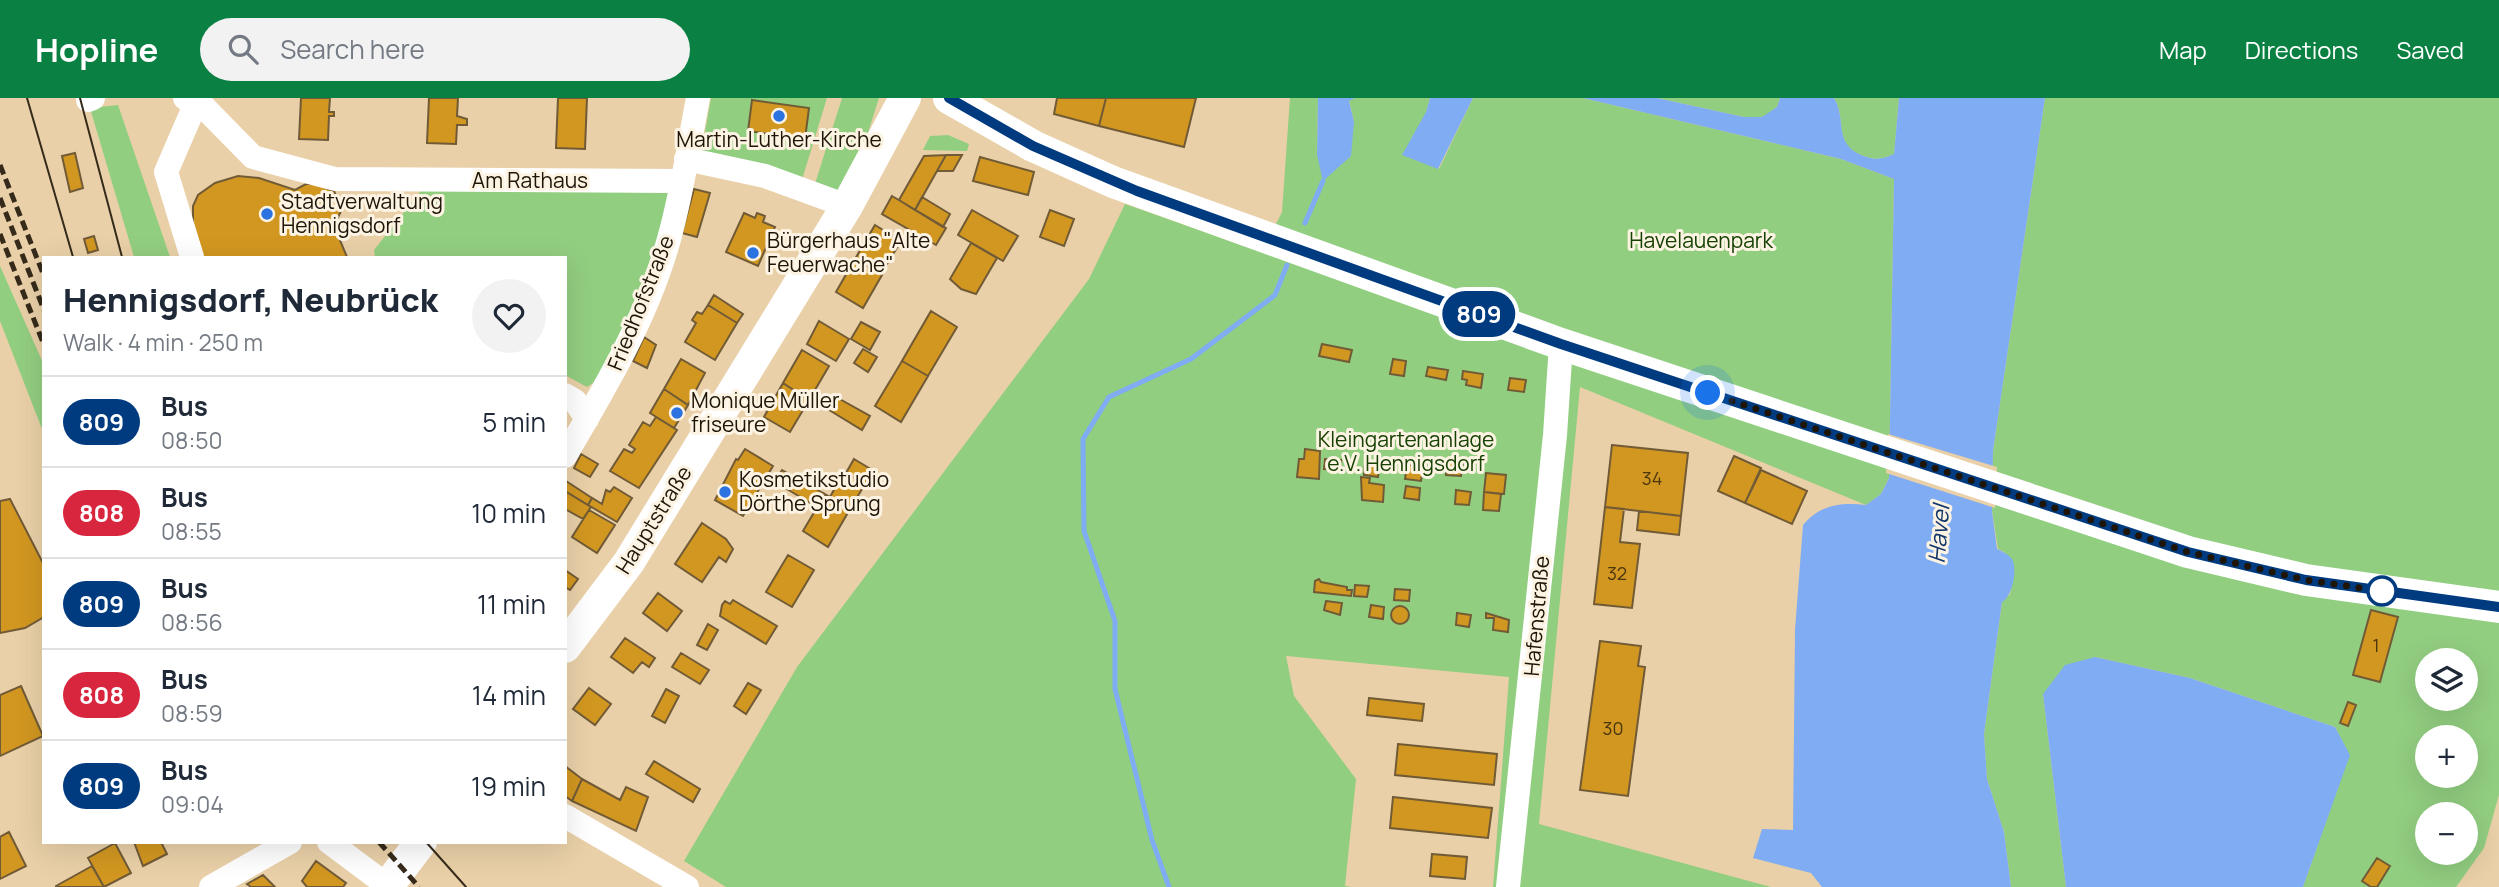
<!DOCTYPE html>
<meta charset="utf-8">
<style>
:root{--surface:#fff;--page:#f2f2f3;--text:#1f2937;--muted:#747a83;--line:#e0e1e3;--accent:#0b8043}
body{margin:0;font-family:Manrope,sans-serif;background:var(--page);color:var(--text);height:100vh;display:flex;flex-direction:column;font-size:26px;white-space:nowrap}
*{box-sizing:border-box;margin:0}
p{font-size:23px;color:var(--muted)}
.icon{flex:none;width:38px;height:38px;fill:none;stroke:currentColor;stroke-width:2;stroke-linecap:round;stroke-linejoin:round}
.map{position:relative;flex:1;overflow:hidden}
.side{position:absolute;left:42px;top:158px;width:525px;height:588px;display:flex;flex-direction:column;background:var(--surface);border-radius:0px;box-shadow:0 7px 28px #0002}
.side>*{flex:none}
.badge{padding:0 14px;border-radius:23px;font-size:24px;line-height:46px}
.fabs{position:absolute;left:2415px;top:550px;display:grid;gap:14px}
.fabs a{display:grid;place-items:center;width:63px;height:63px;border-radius:50%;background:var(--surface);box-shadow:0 7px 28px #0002;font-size:35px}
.you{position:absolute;width:35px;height:35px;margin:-18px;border:5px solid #fff;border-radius:50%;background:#1a73e8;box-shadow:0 0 0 10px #1a73e833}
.map>.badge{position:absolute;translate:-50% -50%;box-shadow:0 0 0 4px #fff}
.round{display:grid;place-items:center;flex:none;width:74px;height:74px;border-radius:37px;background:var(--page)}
.overview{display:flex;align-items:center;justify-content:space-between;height:119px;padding:0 21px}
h1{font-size:33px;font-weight:800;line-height:52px}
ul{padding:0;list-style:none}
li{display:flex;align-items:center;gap:21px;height:91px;padding:0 21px;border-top:2px solid var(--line)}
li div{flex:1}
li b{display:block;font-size:26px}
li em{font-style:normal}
li .badge{min-width:77px;font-weight:700;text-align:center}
header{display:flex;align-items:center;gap:42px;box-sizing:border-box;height:98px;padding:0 35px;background:var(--accent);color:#fff}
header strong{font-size:33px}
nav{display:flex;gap:38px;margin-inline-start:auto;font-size:24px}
.search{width:490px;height:63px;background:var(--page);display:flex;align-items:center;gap:18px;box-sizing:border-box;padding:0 24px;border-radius:38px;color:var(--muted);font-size:26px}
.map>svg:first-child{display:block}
.green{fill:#92ce80;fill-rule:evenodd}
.water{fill:#7facf2}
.pier{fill:#e9d0a8}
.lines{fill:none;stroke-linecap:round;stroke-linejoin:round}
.stream{stroke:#7facf2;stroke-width:5}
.building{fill:#d29720;stroke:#715b37;stroke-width:2}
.minor{stroke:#fff;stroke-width:24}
.major{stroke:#fff;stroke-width:32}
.tram{stroke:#362b1a;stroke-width:2}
.rail{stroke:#362b1a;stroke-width:5;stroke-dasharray:10 5;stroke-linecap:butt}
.line-casing{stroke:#fff;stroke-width:16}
.line{stroke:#003b80;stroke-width:10}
.walk{stroke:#1e1507;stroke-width:7;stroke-dasharray:0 12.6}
.poi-dot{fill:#2b73e0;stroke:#fdf3e3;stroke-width:2.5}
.stop-dot{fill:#fff;stroke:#003b80;stroke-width:3.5}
.labels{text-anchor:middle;stroke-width:6;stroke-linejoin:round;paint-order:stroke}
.number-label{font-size:18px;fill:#4b360d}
.poi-label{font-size:21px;fill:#1e1507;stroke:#fdf3e3;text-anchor:start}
.street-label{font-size:21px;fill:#1e1507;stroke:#fdf3e3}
.park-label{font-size:21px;fill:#154203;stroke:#fdf3e3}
.water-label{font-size:23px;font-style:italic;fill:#12366c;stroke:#fdf3e3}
</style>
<header>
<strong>Hopline</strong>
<div class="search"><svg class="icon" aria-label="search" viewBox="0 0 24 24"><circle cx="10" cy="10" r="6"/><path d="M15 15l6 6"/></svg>Search here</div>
<nav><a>Map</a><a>Directions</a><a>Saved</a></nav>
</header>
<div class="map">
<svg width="2499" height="789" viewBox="0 0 2499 789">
<rect width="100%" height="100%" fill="#e9d0a8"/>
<!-- green -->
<path class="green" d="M711,0H827L797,98L698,73Z
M842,0H879L867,38L838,95L814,89Z
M1290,0H1318L1317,57L1354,24L1349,2L1355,0H1430L1426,14L1439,71L1473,0H1583L1841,61L1894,81L1889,380L1881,396L1866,407L1580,289L1539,726L1771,789H1493L1509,579L1286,558L1294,598L1356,681L1345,788L1352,789H726L684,763L797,569L1089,181L1125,106L1262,154L1282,114Z
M1657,0H1780L1777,9L1763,19H1744Z
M1834,0H1899L1894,56C1881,62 1874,62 1861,57C1833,46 1847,21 1834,0Z
M2045,0H2499V697L2484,750L2456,789H2303L2349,657L2335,629L2190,580L2095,559L2043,596L2066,789H2011L2004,734L1987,681L1984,636L2002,504L2010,496L2014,471L2004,454L1998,451L1992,413L1993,353ZM2427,562H2466V600H2427ZM2427,639H2466V677H2427ZM2427,716H2466V754H2427Z
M118,7L170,159H134L90,10Z
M948,37L969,46L967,53L923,52L930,38Z
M423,90L673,95L647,184L607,276L587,289L565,277V159H375L374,152Z
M0,168L44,267V336L0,223Z"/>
<!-- water -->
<path class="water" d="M1318,0H1355L1349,3L1354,24L1351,58L1323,83L1317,57Z
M1430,0H1473L1438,71L1402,57L1426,14Z
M1583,0H1657L1744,19H1762L1777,9L1780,0H1834C1847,21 1833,45 1861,57C1874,62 1881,62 1894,56L1899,0H2045L1993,353L1992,413L1997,451C2002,453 2009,457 2012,461C2018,472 2012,499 2002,504L1984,636L1987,681L2004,734L2011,789H1822L1811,775L1753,760L1762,731L1793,732L1795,532L1803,427C1820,407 1840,404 1866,407L1881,396L1889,380L1894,81L1841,61Z
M2095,559L2190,580L2335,629L2350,657L2303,789H2066L2043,596L2065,567Z"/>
<!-- pier -->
<path class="pier" d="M1888,336L1997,369L1995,410L1886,375Z"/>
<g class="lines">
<!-- stream -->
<path class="stream" d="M1305,125L1323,83
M1169,789L1152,742L1115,591V523L1084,433L1083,341L1109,299L1191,261L1275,197L1287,167"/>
</g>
<!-- building -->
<path class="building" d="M301,0H330L329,14H334V18H329L328,42L299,41Z
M429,0H458L457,18L467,21V27H457L456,46L427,45Z
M558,0H587L585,51L556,50Z
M1057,0H1106L1099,28L1054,16Z
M1106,0H1196L1184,49L1099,28Z
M752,2L809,10L805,41L748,33Z
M75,55L83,90L70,94L62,58Z
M946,57H962L953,73H937Z
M946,57L915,112L899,102L924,58Z
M980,59L1034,74L1028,97L973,83Z
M238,78L259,80L295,92L306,86H316L334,93L342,111L334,128L347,159H199L193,128V108L198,97L215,85Z
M694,91L710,95L697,139L682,135Z
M892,98L946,130L936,147L882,116Z
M922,99L950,116L943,129L915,112Z
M972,112L1018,138L1003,163L958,137Z
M1050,112L1074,121L1064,148L1040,139Z
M744,115L755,120L757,115L765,118L763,124L775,129L758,168L726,154Z
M875,127L901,143L881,176L855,161Z
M94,138L98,152L88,155L84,141Z
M971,145L997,160L976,196L961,191L950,181Z
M855,161L882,177L863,210L836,194Z
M714,197L743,216L737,225L708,207Z
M708,207L737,225L715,262L685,244L696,225L692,222L697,214L702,216Z
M931,213L957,229L928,278L902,263Z
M819,223L849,241L836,263L807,246Z
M861,224L880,234L870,252L851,241Z
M644,239L656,247L647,270L633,263Z
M1322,246L1352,252L1349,264L1319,258Z
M863,251L877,259L868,274L854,265Z
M802,252L829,268L809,302L783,285Z
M681,261L705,275L688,307L664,291Z
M1393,261L1406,263L1404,278L1390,276Z
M902,263L928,278L901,324L875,308Z
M1428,269L1448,272L1446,282L1426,278Z
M1463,273L1483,276L1481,290L1466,287L1467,282L1462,281Z
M1510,280L1526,282L1524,294L1508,292Z
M783,285L809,302L790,334L764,319Z
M664,291L688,307L674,330L650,315Z
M836,299L870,318L862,332L829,312Z
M656,319L677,332L639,390L610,373L624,351L632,355L635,351L629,347L643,324L650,328Z
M1612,347L1688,355L1681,418L1605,409Z
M745,351L773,368L743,418L715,402L736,361L738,362Z
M1305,351L1320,353L1319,381L1297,379L1299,361H1304Z
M581,356L598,366L590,379L574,370Z
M1734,358L1761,370L1745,405L1718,393Z
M1448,360L1463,362L1461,378L1446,377Z
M854,361L874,373L866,387L846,375Z
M1325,361L1341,362L1340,372L1324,371Z
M1365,364L1380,366L1378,379L1364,377Z
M1407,367L1423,369L1421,383L1405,381Z
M782,372L825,396L817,409L775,384Z
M1761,372L1807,393L1792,426L1745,405Z
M844,374L865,386L850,411L830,399Z
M1486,375L1506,377L1504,396L1484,394Z
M1361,379L1370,380L1369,385L1384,387L1383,404L1362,402Z
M566,383L592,400L588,407L565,393Z
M1406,388L1420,390L1419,402L1404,400Z
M614,389L632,400L617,424L588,407L592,400L602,406L606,392L610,394Z
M1456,392L1471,394L1469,407L1455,406Z
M565,393L591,409L583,421L565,411Z
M1484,394L1501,396L1499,413L1483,412Z
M825,396L850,411L828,449L803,433Z
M10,401L44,467V519L25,530L0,535V403Z
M1605,409L1624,411L1620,444L1640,446L1632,510L1594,506Z
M589,412L615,427L597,455L572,439Z
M1639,413L1681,418L1679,437L1637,432Z
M702,425L726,441L733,451L726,464L719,459L702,484L675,466Z
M788,457L814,472L792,509L766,494Z
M565,472L578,481L570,492L565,489Z
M1319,481L1321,484L1347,489V492H1352L1351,498L1314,494L1315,483Z
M1355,487L1369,488L1367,499L1354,498Z
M1395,491L1410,492L1409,503L1394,502Z
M658,495L682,513L667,533L643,515Z
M733,502L777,528L766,546L720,518L722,507L725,503L730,506Z
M1326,503L1342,505L1340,517L1324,512Z
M1371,507L1384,509L1383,521L1369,519Z
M1391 517a9 9 0 1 1 18 0a9 9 0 1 1-18 0Z
M2371,512L2398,519L2380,584L2353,577Z
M1457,515L1471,517L1469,529L1456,527Z
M1486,515L1509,522L1508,534L1493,532L1494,520H1486Z
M708,526L718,532L707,552L697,547Z
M625,540L655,560L649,569L642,564L633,575L611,559Z
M1600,543L1641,548L1638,568L1645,569L1628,698L1580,692Z
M681,555L709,572L700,586L672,569Z
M748,585L761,592L746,616L734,608Z
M21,588L43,638L0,658V597Z
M589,590L611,606L595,627L573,611Z
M666,591L679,598L665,625L652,618Z
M1369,600L1424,606L1422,623L1367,617Z
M2348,604L2356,607L2348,628L2340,625Z
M1398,646L1497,656L1494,687L1395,677Z
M654,663L700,691L693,704L646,676Z
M565,668L582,681L572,703L565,698Z
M582,681L620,702L626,689L648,699L636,733L572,703Z
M1393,699L1492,710L1488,740L1390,730Z
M9,734L26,768L0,781V739Z
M134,744H161L167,756L143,768Z
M115,745L131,775L104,789L88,760Z
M1432,756L1467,759L1465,781L1430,778Z
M2377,760L2390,768L2377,789H2371L2362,783Z
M316,763L346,785L343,789H307L302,783Z
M92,768L104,789H56V788Z
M263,777L275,789H251L247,786Z"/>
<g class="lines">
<!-- minor -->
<path class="minor" d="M185,0L197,2L253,59L335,81L682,83
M88,2L93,0
M686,61L765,78L847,108
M192,159L166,74L198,0
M565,297L575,303L587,321
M565,358C605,290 648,218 669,141C682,95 689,47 698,0
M565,718L687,789
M329,744L388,788
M211,789L290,744
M1508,789L1555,337L1561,246"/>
<!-- major -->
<path class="major" d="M949,0L1033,48L1113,84L1561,246L2188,454L2306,482L2499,509
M565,549L629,464L847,108L905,0
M387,789L421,744"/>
<!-- tram -->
<path class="tram" d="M27,0L73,159
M80,0L122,159
M426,744L466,789"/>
<!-- rail -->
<path class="rail" d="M0,67L44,178
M0,100L44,212
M0,136L44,247
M379,744L419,789"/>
</g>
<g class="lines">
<defs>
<path id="line" d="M949,0L1033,48L1137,93L1561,246L2188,454L2306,482L2499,509"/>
</defs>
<!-- line casing -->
<use href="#line" class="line-casing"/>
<!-- line -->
<use href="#line" class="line"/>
<!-- walk -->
<path class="walk" d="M1708,295L2188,454L2306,482L2382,493"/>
</g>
<!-- markers -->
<g class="poi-dot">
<circle cx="779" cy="18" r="7"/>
<circle cx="267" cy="116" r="7"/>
<circle cx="753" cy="155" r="7"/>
<circle cx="677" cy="315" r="7"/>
<circle cx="725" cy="394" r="7"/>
</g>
<circle class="stop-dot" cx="2382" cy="493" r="14"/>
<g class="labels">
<!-- number labels -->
<g class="number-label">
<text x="1652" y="387">34</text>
<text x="1617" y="482">32</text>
<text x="2376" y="554">1</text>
<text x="1613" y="637">30</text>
</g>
<!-- poi labels -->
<g class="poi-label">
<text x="779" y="49" text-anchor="middle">Martin-Luther-Kirche</text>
<text x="281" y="111">Stadtverwaltung<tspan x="281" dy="24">Hennigsdorf</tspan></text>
<text x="767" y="150">Bürgerhaus "Alte<tspan x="767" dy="24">Feuerwache"</tspan></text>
<text x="691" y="310">Monique Müller<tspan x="691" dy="24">friseure</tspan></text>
<text x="739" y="389">Kosmetikstudio<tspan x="739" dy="24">Dörthe Sprung</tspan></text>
</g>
<!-- street labels -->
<g class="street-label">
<text x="530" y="90">Am Rathaus</text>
<text transform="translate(641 205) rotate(-68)" y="7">Friedhofstraße</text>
<text transform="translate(654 422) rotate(-58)" y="7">Hauptstraße</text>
<text transform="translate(1537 518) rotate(-85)" y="7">Hafenstraße</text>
</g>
<!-- park labels -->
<g class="park-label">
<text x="1701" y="150">Havelauenpark</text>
<text x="1406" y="349">Kleingartenanlage<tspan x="1406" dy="24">e.V. Hennigsdorf</tspan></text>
</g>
<!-- water labels -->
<g class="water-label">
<text transform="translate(1939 436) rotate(-85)" y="8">Havel</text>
</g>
</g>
</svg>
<div class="fabs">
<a><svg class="icon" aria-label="layers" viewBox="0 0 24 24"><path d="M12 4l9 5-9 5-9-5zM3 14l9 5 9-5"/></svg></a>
<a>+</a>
<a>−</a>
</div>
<div class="you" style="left:1708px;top:295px"></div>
<b class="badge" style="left:1479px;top:216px;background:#003b80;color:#fff">809</b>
<section class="side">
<div class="overview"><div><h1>Hennigsdorf, Neubrück</h1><p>Walk · 4 min · 250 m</p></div><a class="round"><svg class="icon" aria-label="heart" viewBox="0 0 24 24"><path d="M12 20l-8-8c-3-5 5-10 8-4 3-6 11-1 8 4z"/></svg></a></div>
<ul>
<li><span class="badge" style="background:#003b80;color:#fff">809</span><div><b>Bus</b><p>08:50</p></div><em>5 min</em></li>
<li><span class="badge" style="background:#d7263d;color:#fff">808</span><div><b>Bus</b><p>08:55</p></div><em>10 min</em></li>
<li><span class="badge" style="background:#003b80;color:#fff">809</span><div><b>Bus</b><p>08:56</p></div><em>11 min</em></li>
<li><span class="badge" style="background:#d7263d;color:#fff">808</span><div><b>Bus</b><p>08:59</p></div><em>14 min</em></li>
<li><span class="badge" style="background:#003b80;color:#fff">809</span><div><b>Bus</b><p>09:04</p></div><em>19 min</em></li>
</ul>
</section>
</div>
